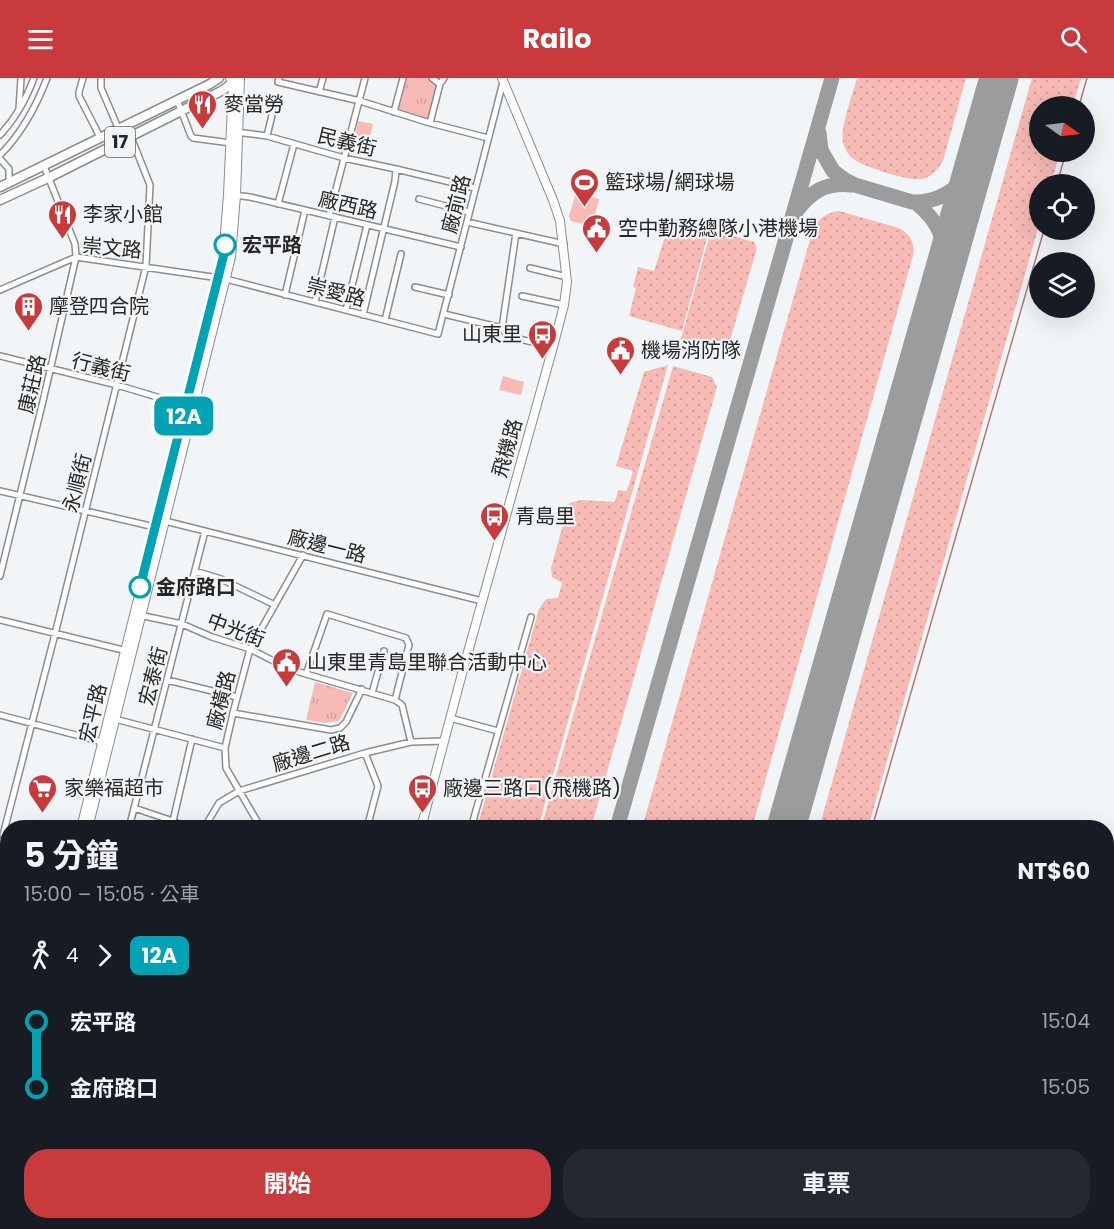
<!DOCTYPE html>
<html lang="zh-TW">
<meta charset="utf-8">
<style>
:root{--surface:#171b24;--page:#242831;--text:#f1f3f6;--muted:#9ea1a6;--accent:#c93a3d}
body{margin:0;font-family:Poppins,"Noto Sans TC",sans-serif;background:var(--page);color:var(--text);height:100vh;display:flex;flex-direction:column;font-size:22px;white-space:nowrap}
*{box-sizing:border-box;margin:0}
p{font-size:20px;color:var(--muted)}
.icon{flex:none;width:33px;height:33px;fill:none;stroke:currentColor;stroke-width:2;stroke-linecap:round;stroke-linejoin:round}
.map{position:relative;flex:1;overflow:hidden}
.panel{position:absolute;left:0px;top:742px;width:1114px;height:410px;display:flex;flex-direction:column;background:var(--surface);border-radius:24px 24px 0 0;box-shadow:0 6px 24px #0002}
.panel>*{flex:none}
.badge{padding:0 12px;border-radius:9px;font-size:21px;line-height:39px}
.needle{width:39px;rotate:104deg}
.tools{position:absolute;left:1029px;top:18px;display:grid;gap:12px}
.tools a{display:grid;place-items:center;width:66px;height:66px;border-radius:50%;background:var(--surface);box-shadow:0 6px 24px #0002;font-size:30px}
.map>.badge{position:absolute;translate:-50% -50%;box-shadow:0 0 0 3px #fff}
.legs{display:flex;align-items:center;gap:9px;height:66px;padding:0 24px;font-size:20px}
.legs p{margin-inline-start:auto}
.headline{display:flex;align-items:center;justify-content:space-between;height:102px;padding:0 24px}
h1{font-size:33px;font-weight:700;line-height:45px}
.action{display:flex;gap:12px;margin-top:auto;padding:12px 24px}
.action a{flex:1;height:69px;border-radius:24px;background:var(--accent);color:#fff;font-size:24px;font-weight:700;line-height:69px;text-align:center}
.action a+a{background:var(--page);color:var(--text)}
ul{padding:0 24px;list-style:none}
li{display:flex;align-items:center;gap:21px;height:66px;font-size:22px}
li i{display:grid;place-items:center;width:9px;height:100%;margin:0 8px;background:currentColor}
li i::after{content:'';width:15px;height:15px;margin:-8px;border:4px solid;border-radius:50%;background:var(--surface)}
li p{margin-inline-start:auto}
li:first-child i{background:linear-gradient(#0000 50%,currentColor 0)}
li:last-child i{background:linear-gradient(currentColor 50%,#0000 0)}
header{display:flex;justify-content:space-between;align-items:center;height:78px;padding:0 24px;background:var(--accent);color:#fff;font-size:27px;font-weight:700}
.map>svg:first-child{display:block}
.grass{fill:url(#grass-dots)}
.park{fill:url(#park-tufts)}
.pitch{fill:#f7bab5}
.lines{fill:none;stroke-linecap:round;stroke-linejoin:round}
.stream{stroke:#b07975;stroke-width:1.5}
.taxiway{stroke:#9a9c9e;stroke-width:15}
.runway{stroke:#9a9c9e;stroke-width:39}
.street-casing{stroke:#8b8e90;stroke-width:8}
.secondary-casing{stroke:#8b8e90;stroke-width:10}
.primary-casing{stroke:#8b8e90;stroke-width:11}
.street{stroke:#fff;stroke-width:5}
.secondary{stroke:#fff;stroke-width:8}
.primary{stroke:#fff;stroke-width:8}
.line-1-casing{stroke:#fff;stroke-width:14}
.line-1{stroke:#00a3b4;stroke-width:9}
.stop-1-dot{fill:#fff;stroke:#00a3b4;stroke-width:3}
.labels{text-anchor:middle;stroke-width:4.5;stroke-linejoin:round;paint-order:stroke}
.shield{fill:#f2f5f7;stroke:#626465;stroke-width:1.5}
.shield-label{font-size:18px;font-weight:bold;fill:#252627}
.poi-label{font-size:20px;fill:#252627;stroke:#f2f5f7;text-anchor:start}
.street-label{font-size:20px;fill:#252627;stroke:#f2f5f7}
.stop-label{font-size:20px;font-weight:bold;fill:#252627;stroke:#f2f5f7;text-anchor:start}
</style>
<header><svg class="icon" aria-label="menu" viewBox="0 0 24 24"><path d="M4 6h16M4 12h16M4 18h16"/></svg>Railo<svg class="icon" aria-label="search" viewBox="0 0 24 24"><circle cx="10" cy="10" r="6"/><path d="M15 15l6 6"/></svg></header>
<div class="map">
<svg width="1114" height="1151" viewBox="0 0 1114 1151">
<defs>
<pattern id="grass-dots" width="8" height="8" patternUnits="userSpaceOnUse" patternTransform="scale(1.5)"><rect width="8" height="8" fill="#f7bab5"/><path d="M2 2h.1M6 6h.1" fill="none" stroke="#d4a09c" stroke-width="1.8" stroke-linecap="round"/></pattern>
<pattern id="park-tufts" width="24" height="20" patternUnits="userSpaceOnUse" patternTransform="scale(1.5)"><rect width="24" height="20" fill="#f7bab5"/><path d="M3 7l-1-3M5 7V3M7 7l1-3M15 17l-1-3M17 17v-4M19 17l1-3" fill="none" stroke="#d4a09c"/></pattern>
</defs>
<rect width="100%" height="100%" fill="#f2f5f7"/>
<!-- grass -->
<path class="grass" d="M857,0H966L943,83C938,91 932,99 922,101C910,104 861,88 852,80C848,77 844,69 843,64C840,48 853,16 857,0Z
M1032,0H1081L1073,28H1040V74H1060L1051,106H1040L1039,147L868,750H819Z
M839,133L899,150C910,156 913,162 914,174L752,750H642L813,151C820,139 826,135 839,133Z
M671,140L754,164L757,170L726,276L715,283L678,272L710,156H708L682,253L629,238L636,210L633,209L638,189L654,193Z
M668,287L538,750H477L539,531L546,521L558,520L562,505L552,499L551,490L569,425L582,422L615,424L618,412L627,413L633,393L616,388L644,294Z
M673,288L712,299L717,309L591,750H541Z
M366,1145V1144L426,1145L424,1151H364Z
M429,1145V1144L478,1145L477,1151H427Z
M530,1145V1144L638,1145L636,1151H528Z
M707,1145V1144L755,1145L753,1151H705Z"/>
<!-- park -->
<path class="park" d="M406,0H427L437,7L428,41L398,34Z
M315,604L353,615L339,643L324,645L306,642Z"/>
<!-- pitch -->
<path class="pitch" d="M358,43L373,46L368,67L353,64Z
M576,115L599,121L592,148L571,143L569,138Z
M503,298L524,304L521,317L499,312Z"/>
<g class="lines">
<!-- stream -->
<path class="stream" d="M1079,28L1087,0
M1057,106L1066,74
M872,750L1044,152
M759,1151L761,1144"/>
<!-- taxiway -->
<path class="taxiway" d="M819,55L821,72L833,93L845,102L855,107L912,124C932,125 952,116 965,100C969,95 972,89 975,83
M915,124C941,145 946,162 944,195
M795,135C810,114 825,104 852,107
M617,750L832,0
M503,1151L505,1144"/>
<!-- runway -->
<path class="runway" d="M786,750L999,0
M671,1151L673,1144"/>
<defs>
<path id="street" d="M83,0L79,14V18L101,61
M101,0V10L119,52
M279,0L278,4L360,23L430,45L488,60
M432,0L440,6
M319,14L323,0
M177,22L191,58L193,60L231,65
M19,31L21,0
M394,34L403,0
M430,45L440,6L444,0
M236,54L267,58L344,80L396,91L395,103L363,237
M0,57C16,40 26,22 34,0
M267,58L273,33
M0,77C22,55 36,29 47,0
M0,81L9,91V105
M396,91L475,110
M234,117L250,119L461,169
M419,121L469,134
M278,126L294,66
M329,138L365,0
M467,144L564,166
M530,190L567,199
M415,209L449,217
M0,212L76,179L226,201L438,256L503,4
M285,217L305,132
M522,218L564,227
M315,224L335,139
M346,232L367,147
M444,236L502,250L507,258L553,269
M385,242L401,176
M502,250L516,155
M0,278L117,307L187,328
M0,413L159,450
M165,443L482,523
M195,493L221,501L275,527
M0,498L43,323L76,179L75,166L44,88
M139,537L182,546L212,559L250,571L289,591L395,622
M0,542L127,573
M408,576L463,592
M306,596L327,536L406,560L409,567L395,622L402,627L411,664
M167,602L237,619
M372,615L384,573
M233,635L331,652L340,650L346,644L362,611
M0,637L106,665
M450,640L498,653
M115,641L225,670
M365,675L378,708L367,750
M134,730L173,743L188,750
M173,743L192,661
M129,750L205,453
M204,750L219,725L239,713L365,675L411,664L444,663
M261,750L226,690L225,670L233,635L250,571L303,477
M471,750L531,539
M3,757L55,556L146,188L150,107L131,59
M0,817L8,819
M1107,838L1114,840
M0,878L8,848
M0,1066L8,1065
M0,1087L8,1083
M0,1109L8,1107
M106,1144L109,1151
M220,1144L224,1151
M278,1144L299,1151
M194,1151L205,1144
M269,1151L278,1145
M357,1151L359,1144"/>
<path id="secondary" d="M81,750L223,180L228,117L233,5L230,0
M88,750L231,179L236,117L240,0
M421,750L463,592L553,269L564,227L567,204L560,143L553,122L502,0
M47,1144L49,1151
M56,1144L59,1151
M312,1151L314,1144"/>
<path id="primary" d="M0,109L210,6L219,0
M0,122L50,99L207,20C218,15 229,10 236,0"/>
</defs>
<!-- street casing -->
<use href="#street" class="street-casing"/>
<!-- secondary casing -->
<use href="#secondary" class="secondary-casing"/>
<!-- primary casing -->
<use href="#primary" class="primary-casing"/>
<!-- street -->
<use href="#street" class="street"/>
<!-- secondary -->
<use href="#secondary" class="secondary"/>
<!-- primary -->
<use href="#primary" class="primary"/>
</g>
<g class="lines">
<defs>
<path id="line-1" d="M140,509L223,180L225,167"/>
</defs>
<!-- line-1 casing -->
<use href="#line-1" class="line-1-casing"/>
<!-- line-1 -->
<use href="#line-1" class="line-1"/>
</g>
<!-- icons -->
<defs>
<symbol id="restaurant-pin" viewBox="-11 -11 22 30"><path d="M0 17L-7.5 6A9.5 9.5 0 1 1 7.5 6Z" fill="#c93a3d" stroke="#f2f5f7"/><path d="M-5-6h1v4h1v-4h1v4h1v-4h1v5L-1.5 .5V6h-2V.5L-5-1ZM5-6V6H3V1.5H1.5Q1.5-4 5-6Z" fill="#fff"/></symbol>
<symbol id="stadium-pin" viewBox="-11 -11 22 30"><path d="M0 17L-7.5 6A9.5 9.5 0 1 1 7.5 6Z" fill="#c93a3d" stroke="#f2f5f7"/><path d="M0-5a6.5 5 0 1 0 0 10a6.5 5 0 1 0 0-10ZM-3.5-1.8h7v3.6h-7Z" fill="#fff"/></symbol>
<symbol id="civic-pin" viewBox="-11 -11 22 30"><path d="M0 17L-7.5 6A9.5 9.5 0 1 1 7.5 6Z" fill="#c93a3d" stroke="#f2f5f7"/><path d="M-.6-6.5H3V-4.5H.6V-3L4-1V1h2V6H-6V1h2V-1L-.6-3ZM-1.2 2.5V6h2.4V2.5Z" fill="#fff"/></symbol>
<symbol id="building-pin" viewBox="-11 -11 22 30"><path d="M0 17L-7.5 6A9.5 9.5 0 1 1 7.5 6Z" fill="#c93a3d" stroke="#f2f5f7"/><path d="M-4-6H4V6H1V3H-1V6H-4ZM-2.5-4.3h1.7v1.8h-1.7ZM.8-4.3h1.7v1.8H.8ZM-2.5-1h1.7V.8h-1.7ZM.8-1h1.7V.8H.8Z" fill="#fff"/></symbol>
<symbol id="bus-pin" viewBox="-11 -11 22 30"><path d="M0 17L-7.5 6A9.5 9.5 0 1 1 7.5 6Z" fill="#c93a3d" stroke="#f2f5f7"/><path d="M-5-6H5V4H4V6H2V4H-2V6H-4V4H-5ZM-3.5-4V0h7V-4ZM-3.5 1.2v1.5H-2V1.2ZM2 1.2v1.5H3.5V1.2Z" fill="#fff"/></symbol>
<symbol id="supermarket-pin" viewBox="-11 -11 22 30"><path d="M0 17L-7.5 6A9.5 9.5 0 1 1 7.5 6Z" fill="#c93a3d" stroke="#f2f5f7"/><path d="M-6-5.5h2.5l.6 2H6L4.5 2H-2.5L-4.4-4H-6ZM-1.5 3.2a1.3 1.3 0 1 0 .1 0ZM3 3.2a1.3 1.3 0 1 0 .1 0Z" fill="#fff"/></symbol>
</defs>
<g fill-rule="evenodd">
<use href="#restaurant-pin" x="186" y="10" width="33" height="45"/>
<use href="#stadium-pin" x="568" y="88" width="33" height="45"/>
<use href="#restaurant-pin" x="46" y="120" width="33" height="45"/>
<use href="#civic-pin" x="580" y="134" width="33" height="45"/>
<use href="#building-pin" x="12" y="212" width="33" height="45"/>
<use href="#bus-pin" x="526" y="240" width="33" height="45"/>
<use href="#civic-pin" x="604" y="256" width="33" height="45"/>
<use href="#bus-pin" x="478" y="422" width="33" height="45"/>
<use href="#civic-pin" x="270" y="568" width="33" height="45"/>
<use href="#supermarket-pin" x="26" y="694" width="33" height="45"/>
<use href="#bus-pin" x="406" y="694" width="33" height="45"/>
</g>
<!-- markers -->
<g class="stop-1-dot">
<circle cx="225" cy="167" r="10"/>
<circle cx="140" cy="509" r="10"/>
</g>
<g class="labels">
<!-- shield labels -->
<rect class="shield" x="105" y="49" width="30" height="30" rx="4.5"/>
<g class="shield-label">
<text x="120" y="70">17</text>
</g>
<!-- poi labels -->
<g class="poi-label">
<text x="224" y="33">麥當勞</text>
<text x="605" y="111">籃球場/網球場</text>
<text x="83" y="143">李家小館</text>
<text x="618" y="157">空中勤務總隊小港機場</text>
<text x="49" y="235">摩登四合院</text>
<text x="522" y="263" text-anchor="end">山東里</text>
<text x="641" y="279">機場消防隊</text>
<text x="515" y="445">青島里</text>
<text x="307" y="591">山東里青島里聯合活動中心</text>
<text x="64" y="717">家樂福超市</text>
<text x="443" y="717">廠邊三路口(飛機路)</text>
</g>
<!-- street labels -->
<g class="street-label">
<text transform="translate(347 64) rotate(14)" y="7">民義街</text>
<text transform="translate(456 126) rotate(-76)" y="7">廠前路</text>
<text transform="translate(348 127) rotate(13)" y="7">廠西路</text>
<text transform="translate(112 170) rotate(5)" y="7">崇文路</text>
<text transform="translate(336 214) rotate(15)" y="7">崇愛路</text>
<text transform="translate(101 289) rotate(14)" y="7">行義街</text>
<text transform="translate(32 306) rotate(-77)" y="7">康莊路</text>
<text transform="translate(507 370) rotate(-74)" y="7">飛機路</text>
<text transform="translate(77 405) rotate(-76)" y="7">永順街</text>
<text transform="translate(327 468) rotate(14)" y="7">廠邊一路</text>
<text transform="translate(236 552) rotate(21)" y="7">中光街</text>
<text transform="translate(153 598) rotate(-76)" y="7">宏泰街</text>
<text transform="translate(221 622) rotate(-76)" y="7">廠橫路</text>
<text transform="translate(93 635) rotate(-77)" y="7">宏平路</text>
<text transform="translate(311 675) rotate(-17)" y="7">廠邊二路</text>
</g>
<!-- stop labels -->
<g class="stop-label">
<text x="242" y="174">宏平路</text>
<text x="156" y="516">金府路口</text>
</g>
</g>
</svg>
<div class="tools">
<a><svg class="needle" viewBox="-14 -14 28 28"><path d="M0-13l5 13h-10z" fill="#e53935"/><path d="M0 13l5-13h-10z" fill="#9ea1a6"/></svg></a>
<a><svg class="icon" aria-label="locate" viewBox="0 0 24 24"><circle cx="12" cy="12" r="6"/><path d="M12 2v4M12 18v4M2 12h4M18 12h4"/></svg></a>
<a><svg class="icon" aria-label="layers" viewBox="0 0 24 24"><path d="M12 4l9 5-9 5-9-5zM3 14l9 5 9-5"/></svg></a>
</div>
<b class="badge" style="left:184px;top:338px;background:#00a3b4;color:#fff">12A</b>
<section class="panel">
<div class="headline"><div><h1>5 分鐘</h1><p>15:00 – 15:05 · 公車</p></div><b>NT$60</b></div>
<div class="legs"><svg class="icon" aria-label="walk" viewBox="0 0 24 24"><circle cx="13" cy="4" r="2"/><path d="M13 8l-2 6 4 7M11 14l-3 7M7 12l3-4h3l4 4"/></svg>4<svg class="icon" aria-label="forward" viewBox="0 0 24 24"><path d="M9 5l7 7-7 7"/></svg><b class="badge" style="background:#00a3b4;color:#fff">12A</b></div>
<ul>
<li><i style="color:#00a3b4"></i><b>宏平路</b><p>15:04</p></li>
<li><i style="color:#00a3b4"></i><b>金府路口</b><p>15:05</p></li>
</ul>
<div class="action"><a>開始</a><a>車票</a></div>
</section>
</div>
